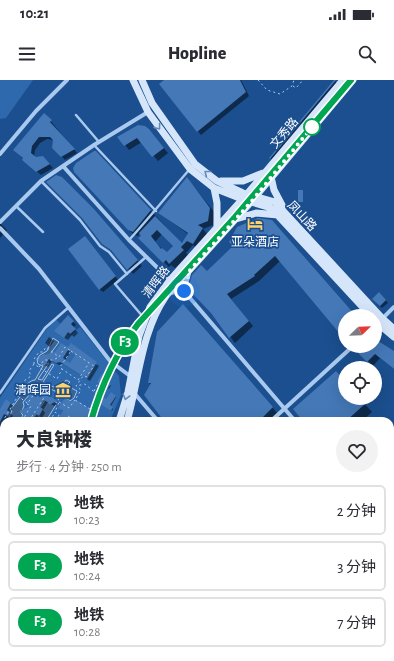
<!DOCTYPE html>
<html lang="zh">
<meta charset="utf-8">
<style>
:root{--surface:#fff;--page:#f2f2f3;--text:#2b2b33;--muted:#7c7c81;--line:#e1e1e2}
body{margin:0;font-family:"Alegreya Sans","Noto Sans SC",sans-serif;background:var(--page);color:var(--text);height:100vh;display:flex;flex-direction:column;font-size:15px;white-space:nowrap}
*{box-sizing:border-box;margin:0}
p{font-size:13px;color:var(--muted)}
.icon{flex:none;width:22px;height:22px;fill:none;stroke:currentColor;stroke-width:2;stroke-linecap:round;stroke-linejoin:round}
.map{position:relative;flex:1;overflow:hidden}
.sheet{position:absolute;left:0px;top:337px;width:394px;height:244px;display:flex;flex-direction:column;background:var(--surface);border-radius:12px 12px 0 0;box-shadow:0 4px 16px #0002}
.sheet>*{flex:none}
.badge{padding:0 8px;border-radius:13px;font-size:14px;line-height:26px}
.needle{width:26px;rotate:67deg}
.fabs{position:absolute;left:338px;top:229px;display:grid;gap:8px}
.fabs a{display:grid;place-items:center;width:44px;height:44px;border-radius:50%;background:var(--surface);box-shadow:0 4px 16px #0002;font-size:20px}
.you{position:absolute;width:20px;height:20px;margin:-10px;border:3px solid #fff;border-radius:50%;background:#1a73e8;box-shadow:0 0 0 6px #1a73e833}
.map>.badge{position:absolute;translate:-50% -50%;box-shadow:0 0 0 2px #fff}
.round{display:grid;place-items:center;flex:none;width:42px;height:42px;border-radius:21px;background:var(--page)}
.overview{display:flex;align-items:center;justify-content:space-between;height:68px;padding:0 16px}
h1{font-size:19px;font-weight:800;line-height:30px}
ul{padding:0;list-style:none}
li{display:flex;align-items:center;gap:12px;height:50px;margin:0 8px 6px;padding:0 8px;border:2px solid var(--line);border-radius:6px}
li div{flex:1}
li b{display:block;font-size:15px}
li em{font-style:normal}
li .badge{min-width:44px;font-weight:700;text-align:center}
.status{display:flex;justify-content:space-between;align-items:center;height:28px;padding:0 20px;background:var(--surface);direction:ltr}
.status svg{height:11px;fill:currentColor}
header{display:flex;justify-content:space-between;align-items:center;height:52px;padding:0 16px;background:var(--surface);font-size:18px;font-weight:800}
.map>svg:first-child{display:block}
.green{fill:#2e69ad}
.water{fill:#3c6290;stroke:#9cc4f0}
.shadow{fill:#0007;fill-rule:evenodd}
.building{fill:#4478b7;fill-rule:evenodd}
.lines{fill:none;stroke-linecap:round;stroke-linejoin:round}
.path{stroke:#a9c9ee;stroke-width:1;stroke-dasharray:2 3;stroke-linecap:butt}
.lane{stroke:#a9c9ee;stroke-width:2.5}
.street{stroke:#a9c9ee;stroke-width:4}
.secondary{stroke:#d6e6fa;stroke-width:7}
.oneway{stroke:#668bba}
.line-casing{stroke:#fff;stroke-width:9}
.line{stroke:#00a651;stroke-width:6}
.walk{stroke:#fff;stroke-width:4;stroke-dasharray:0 7.2}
.stop-dot{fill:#fff;stroke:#00a651;stroke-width:2}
.labels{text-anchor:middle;stroke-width:3.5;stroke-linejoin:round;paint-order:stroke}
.street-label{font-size:12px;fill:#fff;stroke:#1b4f8f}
.poi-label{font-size:12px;fill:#fff;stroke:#1b4f8f}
</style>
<div class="status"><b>10:21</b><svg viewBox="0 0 49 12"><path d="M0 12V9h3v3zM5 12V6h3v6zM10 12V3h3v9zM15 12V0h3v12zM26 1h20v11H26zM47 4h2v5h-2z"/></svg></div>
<header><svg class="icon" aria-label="menu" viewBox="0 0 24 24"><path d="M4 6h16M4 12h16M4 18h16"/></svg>Hopline<svg class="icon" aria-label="search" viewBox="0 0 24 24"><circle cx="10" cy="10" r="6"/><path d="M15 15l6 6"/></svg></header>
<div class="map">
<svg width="394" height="581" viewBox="0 0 394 581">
<rect width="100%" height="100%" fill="#1b4f8f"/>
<!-- green -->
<path class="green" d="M0,0H33L6,38L0,39Z
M56,239L70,255L80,247L119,296L121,315L110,341H4V376L0,370V318L46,250Z"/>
<!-- water -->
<path class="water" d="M53,258L59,262L48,277L44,275L38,279L43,285L49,283L38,299L42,300L52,284L54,285L43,302L56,308L61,307L66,300L70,302L68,304L71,308L77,311L74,318L70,321L55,311L39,304L23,322L24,326L21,333L23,335L20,340L17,339L15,341L8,339L12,331L10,330L20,317L18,312L20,307C27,306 30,300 35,300L43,286L38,284L37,279L40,275L47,271Z
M47,317L49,323H52L53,321L57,323L46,341H32Z"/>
<!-- shadow -->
<path class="shadow" d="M165,0H241L249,16L201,55L160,4Z
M335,1L340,6L275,83L270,78Z
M45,34L77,73L65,80L53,67L54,60L47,59L40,63L35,70L34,77H43L53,88L41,95L14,70Z
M150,52L168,73L158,81L142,62L129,70L119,57Z
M96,72L182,164L188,154L159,133L187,98L215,133L213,145L203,149L207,154L198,169L193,165L186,173L188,175L175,188L171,185L169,187L140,158L143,156L140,153L138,156L134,155L129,150ZM162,154L174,166L167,174L155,162Z
M98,135L142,186L133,194L115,173L103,163Z
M0,143L7,150L0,158Z
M277,146L355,236H345V258L281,180L259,201L231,219L253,246L235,263L212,232L207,192Z
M88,161L118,200L103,212L99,209Z
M379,213L388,223L382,228L373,219Z
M189,232L278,334L271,341H165L149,302Z
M68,236L76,245L73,247L78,253L74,257L72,255L68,260L59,254Z
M49,257L54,261L50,267L45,263Z
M375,260L394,273V289L380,278L373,286L356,270L361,266H375Z
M62,264L99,286L90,301L63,284L59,285L52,281L48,287L43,284L41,276L56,273ZM71,272L76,275L71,284L65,280Z
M110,300L109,304L111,305L109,309L98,302Z
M345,301V318H359L372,332L362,341H304Z
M33,312L59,324L54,326L48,322L43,330L45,333L42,338L39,336L36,341H21L31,327L26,323Z
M115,316L116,317L111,326L113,329L112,331L99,323Z
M10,323L13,326L10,333L13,336L10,341H4V360L0,357V331Z
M61,330H91L93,332L88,341H62L64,332Z
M4,361V374L1,367Z
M4,440V453H2L4,459L0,457V443Z
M0,478H4V503L0,502Z"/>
<!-- building -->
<path class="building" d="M164,0H240L246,12L197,52L159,4Z
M334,0H336L270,79L269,78Z
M44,33L52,40L50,42L75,69L61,77L52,68L53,60L50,57H39L32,66L31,73L36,77L43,76L50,84L36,92L22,80L23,78L13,70Z
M138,45L145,46L149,49L164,68L152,77L137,58L124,66L117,57Z
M94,71H96L151,130L133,152L128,150L74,92L73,88L76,83Z
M56,95L62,97L93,128L138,180L127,190L111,170L102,164L82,138L46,102Z
M187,97L210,128L208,141L198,145L203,148L193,164L187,161L181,167L184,170L169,184L166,180L163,183L138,158L141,156L139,153L155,136L182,163L188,153L158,133ZM157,150L173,166L167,172L162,168L161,169L151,156Z
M298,110H303V122H298Z
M258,138L272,140L356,236H345V260L275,176L254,195L255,196L227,214L249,241L229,258L211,233L188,209L192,195L201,185L207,191L233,166L229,162L237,147Z
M85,156L116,196L99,210L68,169Z
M379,212L386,220L380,226L372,219Z
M183,224L273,327L259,341H164L144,315L151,303H148L157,252Z
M68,235L74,241L71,244L76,249L70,254L68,252L64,258L54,251Z
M375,259L394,271V289L375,274L367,282L355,270L360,266H375Z
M61,263L68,267L71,263L97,282L87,299L60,282L56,283L49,279L46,284L43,285L39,282L38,279L41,276L55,272ZM68,270L75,275L70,283L63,278Z
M336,291L345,301V318H360L365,324L346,341H303L293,329Z
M102,294L111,299L109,302L111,304L107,309L97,302Z
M33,310L39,314L42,310L57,321L51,324L44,320L40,327L43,329L39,336L36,334L31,341H20L24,335L19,331L30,326L25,323Z
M111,312L116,316L110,325L113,327L111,331L97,322L100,316L106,319Z
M65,318L72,322L74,319L92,330L84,341H61L58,339L63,331L58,328Z
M6,319L11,323L7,330L10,332L8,336L4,334L0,342V329Z"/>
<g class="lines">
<!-- path -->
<path class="path" d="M258,0L267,10L280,14L292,6L294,0
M293,6L296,8L303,0
M71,271L94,286L86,297L83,296L76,306L81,310L75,320L90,329L99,316L85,304L76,306
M34,284V279L39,272H43L46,267L59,277L65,267L71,271L60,287L62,289
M39,287L44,280H53L59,277
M94,311L98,303
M18,316L15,311L21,303L31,296L29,291L34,284L57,299L62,289L78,300L89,283
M59,322L69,328L75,320
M68,336L76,341
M7,341L4,339L18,316L27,323
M18,341H19
M22,341L31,326L27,324L39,307L58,318L59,322L55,332
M29,341L47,313
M50,341L55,332L59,335L57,340L59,341"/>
<!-- lane -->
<path class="lane" d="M76,35L99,62
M94,65L156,131
M41,101L80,140L100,166L109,172L127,194
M16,126L43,152
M129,160C150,137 169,113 189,90
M144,238L115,204L146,177
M0,313L45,248L69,227"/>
<!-- street -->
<path class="street" d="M0,74L36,31L67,0
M63,86L129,160L170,200
M0,142L41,101L94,65L148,32
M0,148L39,189L110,281L130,296
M189,194L184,211L295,341
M172,213L179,210L184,211
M375,246L394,227
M135,314L158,341
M271,341L353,266
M0,378L4,383
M229,577L231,581
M374,577L376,581
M139,581L147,577"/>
<!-- secondary -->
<path class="secondary" d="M133,0L148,32L190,89L214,108L242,119L271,128L371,236
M142,0L152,23L195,84L217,101L243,113L275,122L382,238L394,249
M271,97L274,110L283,127
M221,101H243L263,93
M214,108L217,123V146
M236,139L256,133L278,135
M375,241L394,257
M119,341L128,312L139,256L150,227L170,200L247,114L343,0
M127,341C139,300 141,252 166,216L251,122L353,0
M0,460H4
M0,469H4
M95,577L96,581
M105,577L106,581"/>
</g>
<!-- one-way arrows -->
<defs><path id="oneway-chevron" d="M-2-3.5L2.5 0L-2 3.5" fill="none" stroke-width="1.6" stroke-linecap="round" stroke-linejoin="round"/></defs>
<g class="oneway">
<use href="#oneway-chevron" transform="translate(158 47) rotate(54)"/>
<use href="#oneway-chevron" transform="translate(207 93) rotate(-142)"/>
<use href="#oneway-chevron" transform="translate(126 317) rotate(105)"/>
</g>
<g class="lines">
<defs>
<path id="line" d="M91,341C101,306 116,273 138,244L235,137L351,0"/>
</defs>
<!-- line casing -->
<use href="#line" class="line-casing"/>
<!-- line -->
<use href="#line" class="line"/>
<!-- walk -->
<path class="walk" d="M184,211L190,190L251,122L312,47"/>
</g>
<!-- icons -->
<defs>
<symbol id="hotel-bare" viewBox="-9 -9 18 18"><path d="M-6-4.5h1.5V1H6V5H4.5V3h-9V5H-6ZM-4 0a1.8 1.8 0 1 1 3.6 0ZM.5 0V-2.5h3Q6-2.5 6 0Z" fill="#ffd166" stroke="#1b4f8f" stroke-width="2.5" paint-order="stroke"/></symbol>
<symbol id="museum-bare" viewBox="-9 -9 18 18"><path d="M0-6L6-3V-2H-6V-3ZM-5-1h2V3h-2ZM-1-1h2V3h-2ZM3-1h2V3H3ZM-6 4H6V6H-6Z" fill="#ffd166" stroke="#1b4f8f" stroke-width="2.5" paint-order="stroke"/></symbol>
</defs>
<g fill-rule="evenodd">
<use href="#hotel-bare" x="244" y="133" width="22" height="22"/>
<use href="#museum-bare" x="52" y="299" width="22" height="22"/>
</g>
<!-- markers -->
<circle class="stop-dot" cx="312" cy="47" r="8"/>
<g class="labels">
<!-- street labels -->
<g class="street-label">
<text transform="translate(284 53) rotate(-50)" y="4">文秀路</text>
<text transform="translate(302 136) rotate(47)" y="4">凤山路</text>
<text transform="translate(156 202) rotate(-53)" y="4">清晖路</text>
</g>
<!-- poi labels -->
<g class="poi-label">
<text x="255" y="166">亚朵酒店</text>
<text x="51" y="314" text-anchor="end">清晖园</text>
</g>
</g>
</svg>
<div class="fabs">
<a><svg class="needle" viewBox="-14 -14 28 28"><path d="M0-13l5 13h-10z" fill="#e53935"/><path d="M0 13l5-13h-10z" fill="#7c7c81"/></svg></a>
<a><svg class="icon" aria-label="locate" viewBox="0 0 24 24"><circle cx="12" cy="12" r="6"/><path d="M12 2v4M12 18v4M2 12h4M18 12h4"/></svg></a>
</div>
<div class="you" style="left:184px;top:211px"></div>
<b class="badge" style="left:125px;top:262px;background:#00a651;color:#fff">F3</b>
<section class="sheet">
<div class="overview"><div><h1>大良钟楼</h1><p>步行 · 4 分钟 · 250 m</p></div><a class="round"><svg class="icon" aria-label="heart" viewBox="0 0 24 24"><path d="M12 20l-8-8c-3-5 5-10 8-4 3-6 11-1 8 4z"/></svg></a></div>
<ul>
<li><span class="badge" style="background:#00a651;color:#fff">F3</span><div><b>地铁</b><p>10:23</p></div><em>2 分钟</em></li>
<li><span class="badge" style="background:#00a651;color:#fff">F3</span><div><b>地铁</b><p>10:24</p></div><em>3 分钟</em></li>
<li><span class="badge" style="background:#00a651;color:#fff">F3</span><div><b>地铁</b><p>10:28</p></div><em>7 分钟</em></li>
</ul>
</section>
</div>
